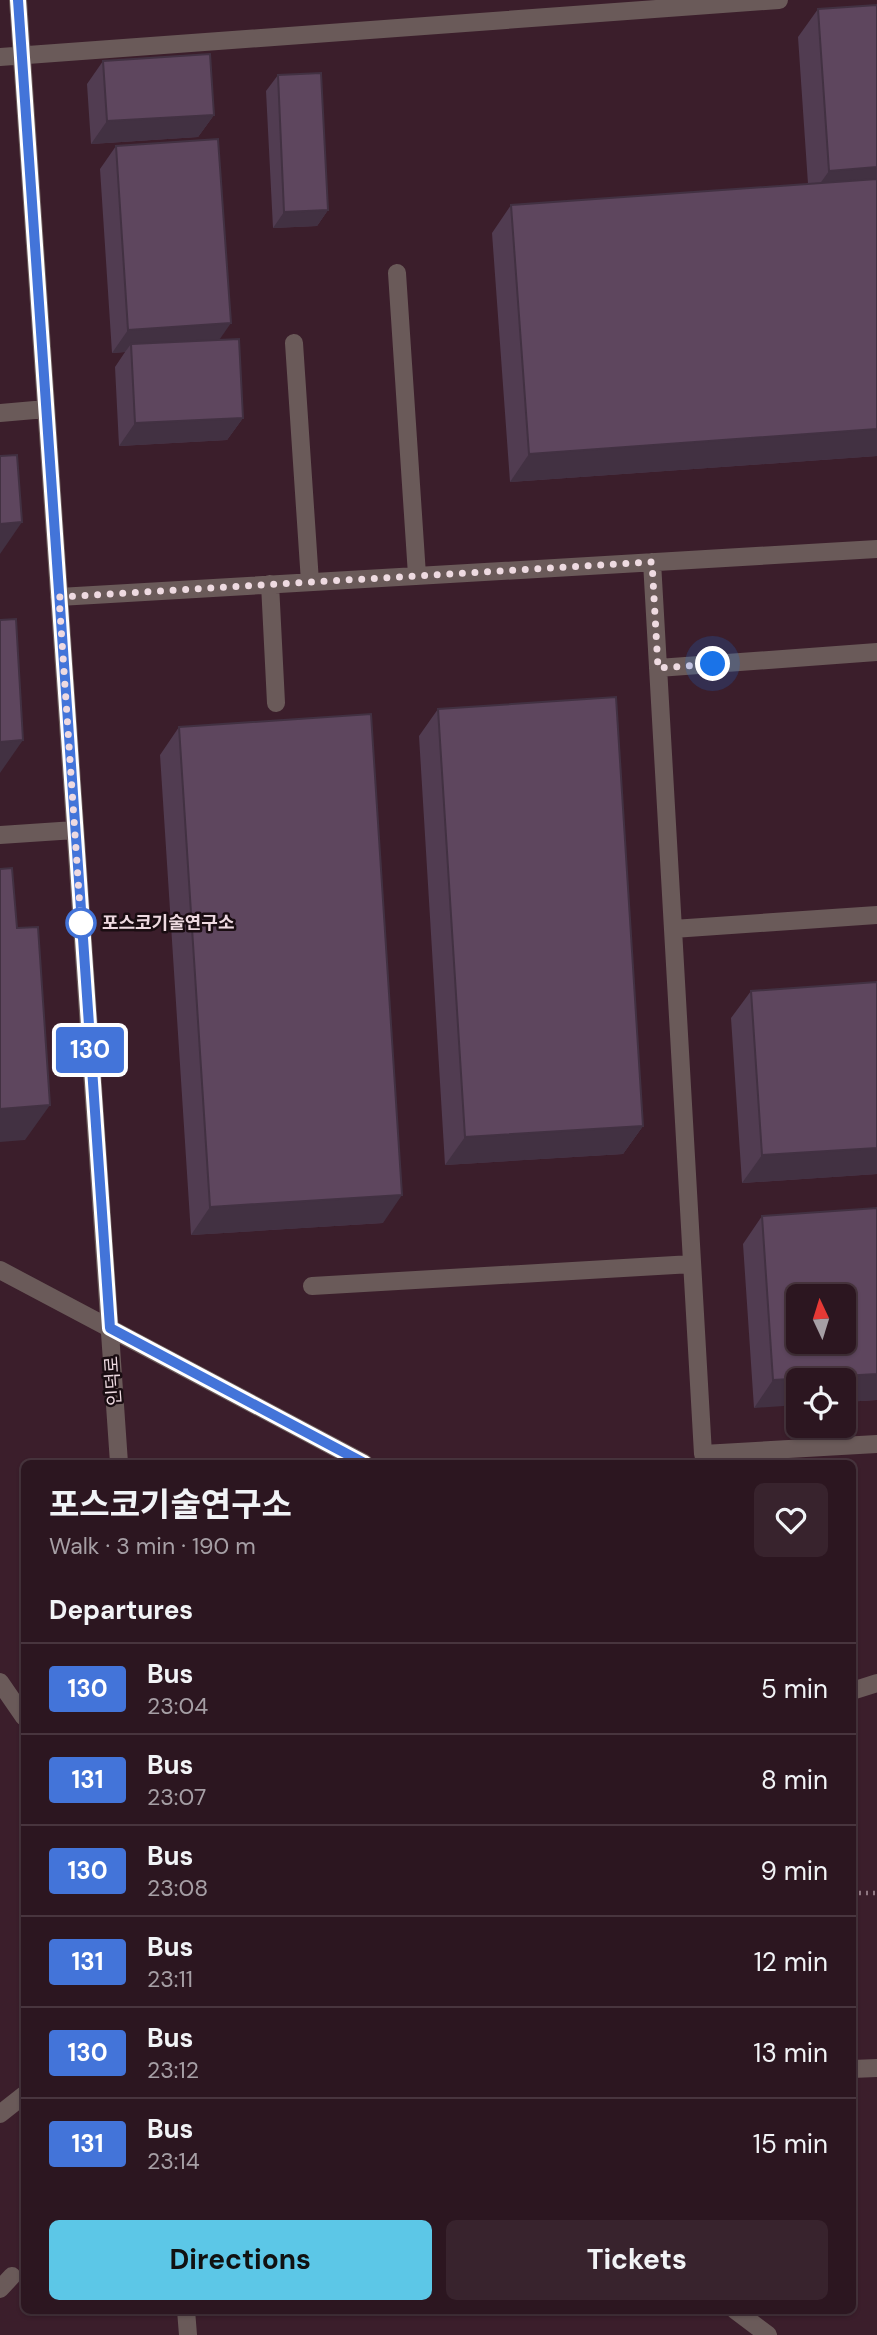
<!DOCTYPE html>
<meta charset="utf-8">
<style>
:root{--surface:#2c1620;--page:#38232d;--text:#f1f3f6;--muted:#a69fa5;--line:#48353e;--accent:#5cc7e7}
body{margin:0;font-family:"DM Sans","Noto Sans KR",sans-serif;background:var(--page);color:var(--text);height:100vh;display:flex;flex-direction:column;font-size:26px;white-space:nowrap}
*{box-sizing:border-box;margin:0}
p{font-size:23px;color:var(--muted)}
.icon{flex:none;width:38px;height:38px;fill:none;stroke:currentColor;stroke-width:2;stroke-linecap:round;stroke-linejoin:round}
.map{position:relative;flex:1;overflow:hidden}
.sheet{position:absolute;left:21px;top:1460px;width:835px;height:854px;display:flex;flex-direction:column;background:var(--surface);border-radius:10px;box-shadow:0 2px 5px #0004,0 0 0 2px var(--line)}
.sheet>*{flex:none}
.badge{padding:0 14px;border-radius:5px;font-size:24px;line-height:46px}
.needle{width:46px;rotate:356deg}
.buttons{position:absolute;left:786px;top:1284px;display:grid;gap:14px}
.buttons a{display:grid;place-items:center;width:70px;height:70px;border-radius:10px;background:var(--surface);box-shadow:0 2px 5px #0004,0 0 0 2px var(--line);font-size:35px}
.you{position:absolute;width:35px;height:35px;margin:-18px;border:5px solid #fff;border-radius:50%;background:#1a73e8;box-shadow:0 0 0 10px #1a73e833}
.map>.badge{position:absolute;translate:-50% -50%;box-shadow:0 0 0 4px #fff}
h2{padding:0 28px;font-size:26px;line-height:63px}
.round{display:grid;place-items:center;flex:none;width:74px;height:74px;border-radius:10px;background:var(--page)}
.head{display:flex;align-items:center;justify-content:space-between;height:119px;padding:0 28px}
h1{font-size:33px;font-weight:700;line-height:52px}
.action{display:flex;gap:14px;margin-top:auto;padding:14px 28px}
.action a{flex:1;height:80px;border-radius:10px;background:var(--accent);color:#111;font-size:28px;font-weight:700;line-height:80px;text-align:center}
.action a+a{background:var(--page);color:var(--text)}
ul{padding:0;list-style:none}
li{display:flex;align-items:center;gap:21px;height:91px;padding:0 28px;border-top:2px solid var(--line)}
li div{flex:1}
li b{display:block;font-size:26px}
li em{font-style:normal}
li .badge{min-width:77px;font-weight:700;text-align:center}
.map>svg:first-child{display:block}
.lines{fill:none;stroke-linecap:round;stroke-linejoin:round}
.path{stroke:#8f7681;stroke-width:4.5;stroke-dasharray:2 5;stroke-linecap:butt}
.minor{stroke:#6a5a59;stroke-width:18}
.wall{fill:#513c51}
.shaded-wall{fill:#423142}
.building{fill:#5e465e;stroke:#423142;stroke-width:2;fill-rule:evenodd}
.line-casing{stroke:#fff;stroke-width:16}
.line{stroke:#4374d9;stroke-width:10}
.walk{stroke:#eedae1;stroke-width:7;stroke-dasharray:0 12.6}
.stop-dot{fill:#fff;stroke:#4374d9;stroke-width:3.5}
.labels{text-anchor:middle;stroke-width:5;stroke-linejoin:round;paint-order:stroke}
.stop-label{font-size:18px;font-weight:bold;fill:#eedae1;stroke:#1a0d12;text-anchor:start}
.street-label{font-size:18px;fill:#eedae1;stroke:#1a0d12}
</style>
<div class="map">
<svg width="877" height="2335" viewBox="0 0 877 2335">
<rect width="100%" height="100%" fill="#3b1e2b"/>
<g class="lines">
<!-- path -->
<path class="path" d="M852,1893H877"/>
<!-- minor -->
<path class="minor" d="M18,0L119,1463
M0,57L779,0
M397,273L417,575
M294,343L310,582
M0,413L46,409
M652,562L703,1454L877,1444
M270,584L276,703
M59,597L877,549
M658,668L877,652
M0,835L75,830
M673,929L877,915
M0,1270L364,1463
M312,1286L692,1264
M0,1682L24,1717
M852,1691L877,1683
M852,2069L877,2068
M0,2114L24,2095
M0,2289L12,2276
M186,2310L188,2335
M735,2310L768,2335"/>
</g>
<!-- wall -->
<path class="wall" d="M877,5V456L510,482L492,233L511,205L808,184L798,37L818,9Z
M103,61L214,115L198,137L91,144L87,84Z
M278,75L328,210L317,226L273,228L266,91Z
M116,146L220,340L243,418L227,440L119,446L115,367L125,352L112,353L100,169Z
M438,709L643,1126L623,1154L445,1165L419,736Z
M179,727L383,1223L191,1235L160,755Z
M751,991L877,1174L742,1183L731,1018Z
M877,1208V1400L844,1402V1381L754,1408L743,1244L762,1216Z"/>
<!-- shaded-wall -->
<path class="shaded-wall" d="M214,115L198,137L91,144L107,121Z
M877,167V194L809,199L829,171Z
M328,210L317,226L273,228L284,212Z
M231,323L215,346L131,344L125,352L112,353L128,330Z
M243,418L227,440L119,446L135,423Z
M877,429V456L510,482L529,454Z
M22,522L0,554V524Z
M23,740L0,773V742Z
M50,1105L25,1140L0,1142V1109Z
M643,1126L623,1154L445,1165L465,1137Z
M877,1148V1174L742,1183L762,1155Z
M402,1195L383,1223L191,1235L210,1207Z
M877,1374V1400L844,1402V1381H798V1405L754,1408L773,1380Z"/>
<!-- building -->
<path class="building" d="M877,5V167L829,171L818,9Z
M210,54L214,115L107,121L103,61Z
M321,73L328,210L284,212L278,75Z
M218,139L231,323L128,330L116,146Z
M877,179V429L529,454L511,205Z
M239,339L243,418L135,423L131,344Z
M17,455L22,522L0,524V456Z
M16,619L23,740L0,742V620Z
M616,697L643,1126L465,1137L438,709Z
M371,714L402,1195L210,1207L179,727Z
M12,868L17,928L38,927L50,1105L0,1109V869Z
M877,982V1148L762,1155L751,991Z
M877,1208V1374L773,1380L762,1216ZM798,1297H844V1342H798Z"/>
<g class="lines">
<defs>
<path id="line" d="M18,0L110,1328L364,1463"/>
</defs>
<!-- line casing -->
<use href="#line" class="line-casing"/>
<!-- line -->
<use href="#line" class="line"/>
<!-- walk -->
<path class="walk" d="M81,923L59,597L652,562L658,668L713,664"/>
</g>
<!-- markers -->
<circle class="stop-dot" cx="81" cy="923" r="14"/>
<g class="labels">
<!-- stop labels -->
<g class="stop-label">
<text x="102" y="929">포스코기술연구소</text>
</g>
<!-- street labels -->
<g class="street-label">
<text transform="translate(113 1381) rotate(-94)" y="6">인덕로</text>
</g>
</g>
</svg>
<div class="buttons">
<a><svg class="needle" viewBox="-14 -14 28 28"><path d="M0-13l5 13h-10z" fill="#e53935"/><path d="M0 13l5-13h-10z" fill="#a69fa5"/></svg></a>
<a><svg class="icon" aria-label="locate" viewBox="0 0 24 24"><circle cx="12" cy="12" r="6"/><path d="M12 2v4M12 18v4M2 12h4M18 12h4"/></svg></a>
</div>
<div class="you" style="left:713px;top:664px"></div>
<b class="badge" style="left:90px;top:1050px;background:#4374d9;color:#fff">130</b>
<section class="sheet">
<div class="head"><div><h1>포스코기술연구소</h1><p>Walk · 3 min · 190 m</p></div><a class="round"><svg class="icon" aria-label="heart" viewBox="0 0 24 24"><path d="M12 20l-8-8c-3-5 5-10 8-4 3-6 11-1 8 4z"/></svg></a></div>
<h2>Departures</h2>
<ul>
<li><span class="badge" style="background:#4374d9;color:#fff">130</span><div><b>Bus</b><p>23:04</p></div><em>5 min</em></li>
<li><span class="badge" style="background:#4374d9;color:#fff">131</span><div><b>Bus</b><p>23:07</p></div><em>8 min</em></li>
<li><span class="badge" style="background:#4374d9;color:#fff">130</span><div><b>Bus</b><p>23:08</p></div><em>9 min</em></li>
<li><span class="badge" style="background:#4374d9;color:#fff">131</span><div><b>Bus</b><p>23:11</p></div><em>12 min</em></li>
<li><span class="badge" style="background:#4374d9;color:#fff">130</span><div><b>Bus</b><p>23:12</p></div><em>13 min</em></li>
<li><span class="badge" style="background:#4374d9;color:#fff">131</span><div><b>Bus</b><p>23:14</p></div><em>15 min</em></li>
</ul>
<div class="action"><a>Directions</a><a>Tickets</a></div>
</section>
</div>
